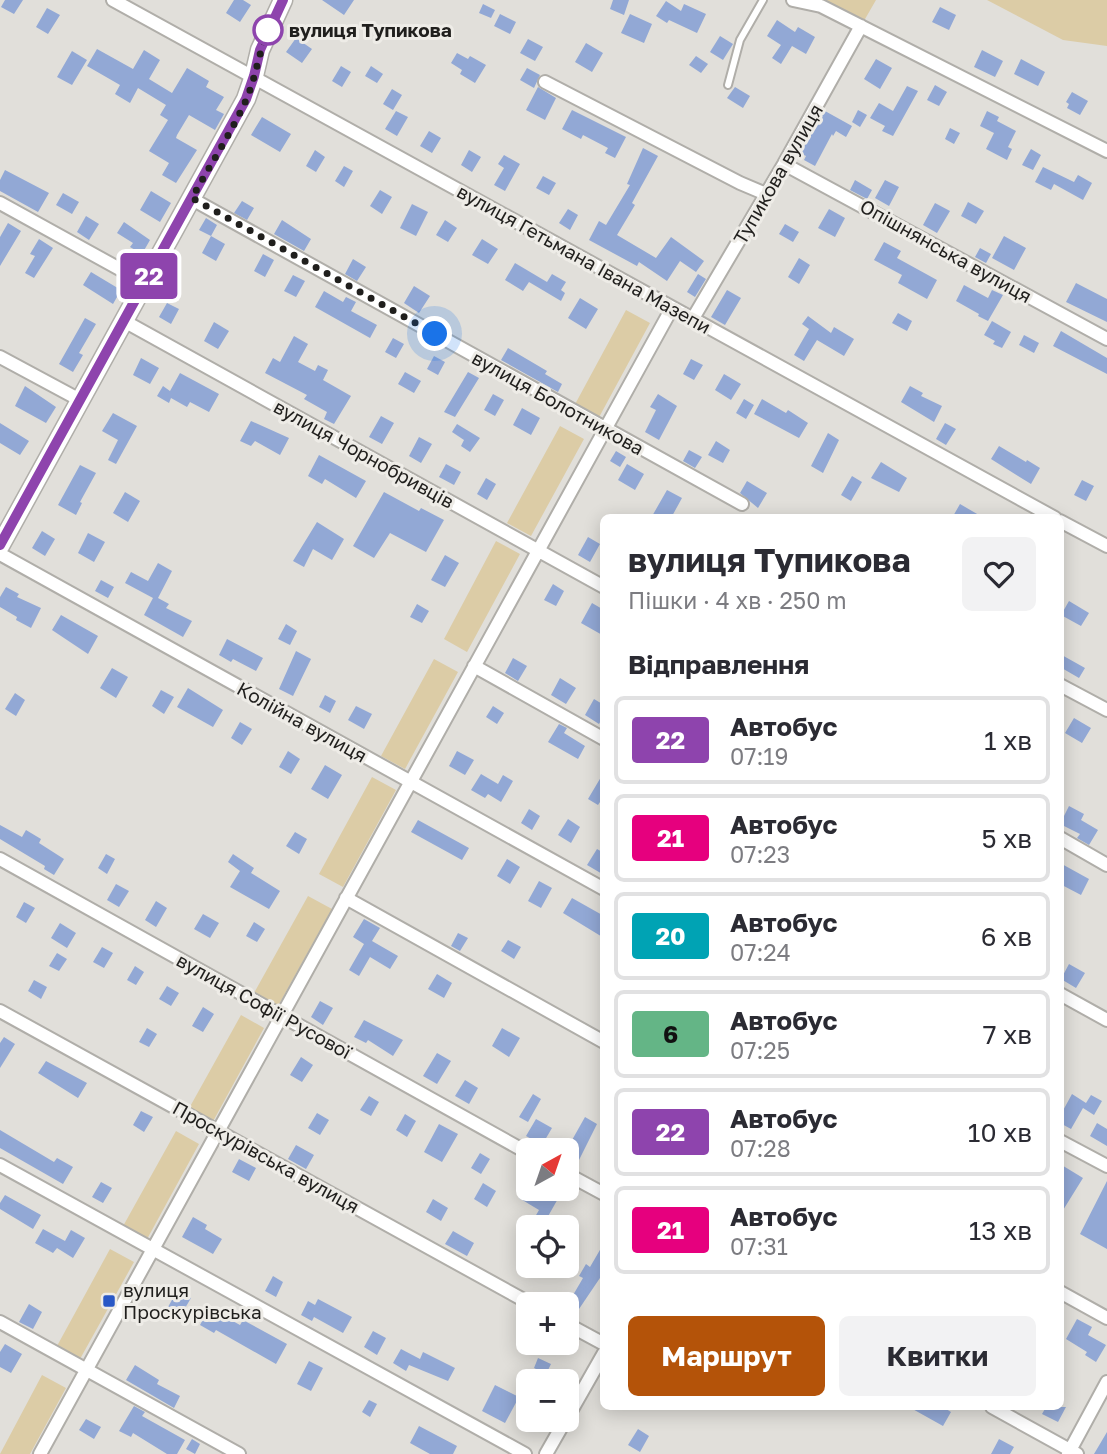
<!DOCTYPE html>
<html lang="uk">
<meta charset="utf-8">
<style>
:root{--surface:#fff;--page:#f2f2f3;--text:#2b2b33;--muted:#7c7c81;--line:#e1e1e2;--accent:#b45309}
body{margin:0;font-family:"Golos Text",sans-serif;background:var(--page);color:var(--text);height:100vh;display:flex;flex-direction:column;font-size:26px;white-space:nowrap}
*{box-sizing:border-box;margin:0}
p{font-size:23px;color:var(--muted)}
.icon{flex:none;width:38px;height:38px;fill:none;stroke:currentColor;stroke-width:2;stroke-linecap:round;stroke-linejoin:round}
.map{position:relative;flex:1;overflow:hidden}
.drawer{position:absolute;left:600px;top:514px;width:464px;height:896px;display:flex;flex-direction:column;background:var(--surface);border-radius:10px;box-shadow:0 4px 18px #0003}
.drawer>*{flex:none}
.badge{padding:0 14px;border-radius:5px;font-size:24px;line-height:46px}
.needle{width:46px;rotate:40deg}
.fabs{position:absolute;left:516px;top:1138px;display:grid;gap:14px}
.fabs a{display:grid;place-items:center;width:63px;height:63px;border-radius:10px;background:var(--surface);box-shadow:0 4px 18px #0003;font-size:35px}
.you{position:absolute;width:35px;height:35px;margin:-18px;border:5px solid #fff;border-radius:50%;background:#1a73e8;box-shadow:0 0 0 10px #1a73e833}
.map>.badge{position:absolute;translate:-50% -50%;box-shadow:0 0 0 4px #fff}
h2{padding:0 28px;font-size:26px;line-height:63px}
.round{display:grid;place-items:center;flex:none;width:74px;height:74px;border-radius:10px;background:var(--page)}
.head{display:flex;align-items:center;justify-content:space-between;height:119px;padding:0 28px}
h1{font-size:33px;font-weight:700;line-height:52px}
.primary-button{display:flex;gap:14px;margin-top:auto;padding:14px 28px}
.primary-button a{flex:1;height:80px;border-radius:10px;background:var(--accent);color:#fff;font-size:28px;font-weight:700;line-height:80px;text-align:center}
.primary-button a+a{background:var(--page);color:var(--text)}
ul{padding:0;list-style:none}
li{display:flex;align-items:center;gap:21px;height:88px;margin:0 14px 10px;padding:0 14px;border:4px solid var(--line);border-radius:10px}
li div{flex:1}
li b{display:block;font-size:26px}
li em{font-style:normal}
li .badge{min-width:77px;font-weight:700;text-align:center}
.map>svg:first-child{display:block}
.green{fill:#dccca6}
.building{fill:#92a8d5}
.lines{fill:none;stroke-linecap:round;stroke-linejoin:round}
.lane-casing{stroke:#b0aea9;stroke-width:10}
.street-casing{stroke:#b0aea9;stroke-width:16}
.secondary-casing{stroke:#b0aea9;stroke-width:21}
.lane{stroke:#fff;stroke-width:6}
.street{stroke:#fff;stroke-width:12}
.secondary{stroke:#fff;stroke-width:18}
.line-casing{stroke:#fff;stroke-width:16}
.line{stroke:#8e44ad;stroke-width:10}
.walk{stroke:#201f1d;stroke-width:7;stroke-dasharray:0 12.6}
.stop-dot{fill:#fff;stroke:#8e44ad;stroke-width:3.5}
.poi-dot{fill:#2958c6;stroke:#eeece7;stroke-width:2.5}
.labels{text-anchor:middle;stroke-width:6;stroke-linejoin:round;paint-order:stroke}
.stop-label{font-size:19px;font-weight:bold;fill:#201f1d;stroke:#eeece7;text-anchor:start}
.street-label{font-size:19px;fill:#201f1d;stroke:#eeece7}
.poi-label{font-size:19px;fill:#201f1d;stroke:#eeece7;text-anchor:start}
</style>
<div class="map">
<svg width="1107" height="1454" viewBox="0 0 1107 1454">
<rect width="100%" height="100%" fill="#e1dfda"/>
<!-- green -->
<path class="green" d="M793,0H876L861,26Z
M987,0H1107V46L1063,40Z
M626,310L650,323L597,421L573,408Z
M560,426L584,439L531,536L507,523Z
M496,541L520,554L467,652L444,639Z
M434,659L458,672L405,769L381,756Z
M372,777L396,790L343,887L319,874Z
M308,896L332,909L278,1006L254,993Z
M241,1015L264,1028L211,1125L187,1112Z
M176,1131L199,1144L146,1241L122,1228Z
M110,1249L134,1262L80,1359L57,1346Z
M42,1375L66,1388L30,1454H0Z"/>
<!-- building -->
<path class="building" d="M5,0H23L14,14L1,7Z
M234,0H243L251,5L240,22L226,13Z
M322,0H354L344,15Z
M613,0H629L624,15L610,9Z
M666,1L681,11L684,4L706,14L697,33L669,20L667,23L656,16Z
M483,4L495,10L491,18L479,13Z
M940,7L956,15L949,30L932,22Z
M47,8L60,15L48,34L36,27Z
M500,14L516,22L510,34L494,26Z
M630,14L652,24L644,43L621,33Z
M777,20L795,32L798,27L815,37L806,54L792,46L781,64L772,58L781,45L767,36Z
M720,36L733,44L723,60L710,52Z
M296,38L312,49L302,63L286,52Z
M528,39L543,47L535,61L520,53Z
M586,43L603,53L592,72L575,62Z
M97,49L133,69L144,50L160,60L149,79L172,93L187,68L209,81L206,87L224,97L216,110L224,114L215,130L189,115L177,135L176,138L197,150L176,183L162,175L169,163L149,151L168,120L160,115L166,105L138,88L130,103L115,94L120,85L87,66Z
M982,50L1003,61L995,77L974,67Z
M72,51L87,60L72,85L57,77Z
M457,53L468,59L470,56L486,65L475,83L460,74L462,70L451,63Z
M696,56L708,64L701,73L689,65Z
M876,59L892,68L880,89L864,79Z
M1021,59L1045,72L1038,86L1014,74Z
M341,66L351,72L342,87L332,81Z
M371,66L383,74L377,83L365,76Z
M527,68L540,75L534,88L520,80Z
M935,85L947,92L939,106L927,100Z
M907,86L918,91L893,136L882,131L885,126L870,118L879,103L893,111Z
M538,87L556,98L545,120L526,110Z
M735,87L750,96L743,108L727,98Z
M392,89L402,95L393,110L383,104Z
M1072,92L1088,101L1080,115L1067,108L1069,104L1066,102Z
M572,110L626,137L615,158L605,153L608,148L583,135L581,139L562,129Z
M858,110L867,115L860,127L852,122Z
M396,111L408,117L397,136L385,129Z
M825,111L852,126L846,137L836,131L833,136L832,134L815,166L804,160L806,156L800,153Z
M987,111L999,117L997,121L1016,131L1008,147L1012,149L1007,160L986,149L994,133L980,126Z
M262,117L291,134L280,152L251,135Z
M950,128L960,133L954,144L945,139Z
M429,131L441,138L432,153L420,146Z
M643,148L658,156L632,203L635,205L617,235L656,258L671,237L704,261L696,272L680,261L667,281L639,262L637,266L589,240L599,221L606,225L630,185L627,184Z
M1031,149L1041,155L1033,170L1022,165Z
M315,150L325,157L316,172L306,166Z
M469,150L481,157L472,172L461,165Z
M504,155L520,164L505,191L494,185L504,168L498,164Z
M344,166L353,171L344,187L335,181Z
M1043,167L1074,182L1078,175L1092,183L1083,200L1054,184L1051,190L1035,182Z
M5,170L49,193L38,212L0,191V180Z
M543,176L556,183L549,195L536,188Z
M855,180L872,190L867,199L850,190Z
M885,180L899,187L889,206L875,198Z
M380,190L392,197L382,214L370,206Z
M151,191L171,203L160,222L140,210Z
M63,193L79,202L72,214L56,205Z
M242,201L254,208L247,220L234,213Z
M968,202L984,211L976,224L961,216Z
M935,203L950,211L937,233L923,225Z
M412,204L428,212L416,236L400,228Z
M568,209L578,215L570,230L559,223Z
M829,209L845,218L835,237L818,228Z
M86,216L99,224L89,240L77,232Z
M206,218L217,225L211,236L199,230Z
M282,220L311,239L304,251L274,234Z
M445,220L457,228L448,242L436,235Z
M124,222L150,240L142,254L130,247L133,243L117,233Z
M8,223L21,231L0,266V237Z
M785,224L799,232L793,242L779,234Z
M211,236L225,244L216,261L202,253Z
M1004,236L1026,248L1014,270L992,258Z
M39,239L53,248L34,278L25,273L35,256L30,254Z
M482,239L498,249L488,264L472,255Z
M884,242L901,251L897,258L937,280L927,299L898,283L902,275L874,260Z
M980,248L991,254L986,263L975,257Z
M263,254L274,260L265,277L254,271Z
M799,258L810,265L799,284L788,277Z
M353,259L366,267L357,281L345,274Z
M515,263L547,282L552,274L566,282L561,290L565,293L561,301L529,282L523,291L505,280Z
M91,272L121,290L113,304L83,285Z
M698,274L706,279L695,297L687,292Z
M293,275L305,281L296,297L284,291Z
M1076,283L1107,299V322L1066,302Z
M964,285L988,298L992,290L1003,295L988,321L978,316L979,314L956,301Z
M414,286L430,296L419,313L404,303Z
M727,290L741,298L725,325L711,317Z
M324,291L343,302L346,297L356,302L351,311L377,325L370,338L315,307Z
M580,298L598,309L586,329L568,318Z
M167,303L179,309L171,324L159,317Z
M898,313L912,321L907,331L892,323Z
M808,316L831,333L834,327L854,339L844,356L817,340L804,361L794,355L809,329L802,324Z
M85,318L96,324L79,353L83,355L73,372L59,364Z
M992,321L1011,332L1002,348L993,344L995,341L984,335Z
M214,322L229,331L218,349L204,341Z
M1061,331L1107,358V374L1053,346Z
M1024,335L1039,343L1034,353L1019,345Z
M294,336L308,344L298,362L315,371L318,365L328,370L323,380L351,396L334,424L324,419L327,412L304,399L307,395L265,373L273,358L280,362Z
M393,338L404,344L396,358L385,352Z
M508,348L547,371L545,374L562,384L558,392L501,360Z
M434,356L445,362L438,375L427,369Z
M141,358L159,368L150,384L133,375Z
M691,359L703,365L694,380L683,374Z
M405,372L421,381L414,393L398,384Z
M468,372L479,378L455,417L444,412Z
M180,373L219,394L209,412L190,402L187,407L171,398L169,403L157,396L163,386L170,391Z
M724,374L741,384L731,400L715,390Z
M25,386L56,407L46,423L15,406Z
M910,386L923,393L921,396L942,406L934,422L901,402Z
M493,394L504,400L495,416L484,410Z
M658,394L677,406L659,440L645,432L656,410L650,407Z
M744,399L754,405L746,419L736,413Z
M762,399L786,413L788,410L808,423L799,438L754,414Z
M522,408L540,418L531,435L513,425Z
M113,413L137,426L116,464L108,460L118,440L102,431Z
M381,416L394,423L382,444L369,437Z
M251,421L289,438L280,455L255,441L251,446L240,441Z
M0,423L29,441L20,455L0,443Z
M945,423L956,429L946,445L936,439Z
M457,424L480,438L470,452L461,446L464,440L452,432Z
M828,433L839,440L823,473L811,466Z
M419,437L432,444L421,463L409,456Z
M716,441L730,450L723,463L708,455Z
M999,446L1026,462L1027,460L1040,468L1031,484L991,459Z
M689,450L702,457L695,468L683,461Z
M616,451L626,457L620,467L610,461Z
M319,455L366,481L356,498L325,479L322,484L308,476Z
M881,462L907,478L899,492L871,478Z
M446,464L461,472L454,485L439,477Z
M627,464L644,474L635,490L618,480Z
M80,465L96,473L80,502L82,503L76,515L58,505Z
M852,476L862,482L851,501L841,495Z
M486,478L496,484L487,500L477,494Z
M1082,480L1094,486L1086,501L1074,495Z
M747,481L767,493L758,508L740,493Z
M667,490L682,498L671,518H651Z
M125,492L140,501L128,522L113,513Z
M384,492L419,511L421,508L444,520L426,552L390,533L374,558L353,546Z
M960,504L984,518H952Z
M317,522L344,539L332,560L313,549L304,567L293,561Z
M42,531L55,539L45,556L32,548Z
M88,533L105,542L94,562L78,553Z
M588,537L600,544L590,562L578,555Z
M445,555L459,563L445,587L431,580Z
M158,563L172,571L158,598L169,604L166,608L192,621L183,637L144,615L153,598L125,583L131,572L148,581Z
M101,580L114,587L108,598L95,591Z
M553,584L564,591L556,606L544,600Z
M6,587L19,594L17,597L41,608L31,628L16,620L17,617L0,607V597Z
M1069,601L1089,613L1081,626L1061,615Z
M592,603L604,610V636L581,623Z
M417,604L429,611L422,623L410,617Z
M61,615L98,636L88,654L52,630Z
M286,624L297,631L290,645L278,639Z
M227,639L263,658L256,671L233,659L231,662L219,655Z
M296,651L311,659L293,696L279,689Z
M1060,654L1085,668L1079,678L1060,667Z
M513,658L527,666L518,681L505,673Z
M112,668L128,677L116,698L100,688Z
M560,678L576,688L566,704L551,695Z
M188,688L223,710L213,727L177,707Z
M161,690L174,697L164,714L152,706Z
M15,693L25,700L16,716L5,709Z
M325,695L336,701L330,713L319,707Z
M594,699L604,705V715L599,724L585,715Z
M356,706L372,714L364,729L348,720Z
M493,706L504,713L497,724L486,717Z
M1074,718L1091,728L1082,743L1065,733Z
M240,722L252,729L242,745L231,738Z
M559,724L567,728L564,733L585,746L578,759L548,742Z
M288,751L300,759L291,774L279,767Z
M457,751L474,760L465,775L449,766Z
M325,765L342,775L328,799L311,789Z
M604,772V796L598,805L588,799Z
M481,774L498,784L503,775L513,781L501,802L488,794L485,798L471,790Z
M1069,806L1084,814L1081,820L1098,830L1089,845L1077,838L1080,834L1060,824Z
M529,809L540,816L532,830L521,823Z
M568,819L580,827L571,843L558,835Z
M418,820L469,848L462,860L411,832Z
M0,825L22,837L26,830L41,839L39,843L64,859L54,875L44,869L45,866L0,839Z
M295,832L307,839L299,854L286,846Z
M597,849L604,853V875L587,865Z
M106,854L115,859L107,874L98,868Z
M233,854L254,868L251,873L280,891L269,909L230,887L240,871L228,862Z
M507,859L520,867L510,884L497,876Z
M1060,863L1089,879L1081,895L1060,884Z
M539,881L552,888L541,908L528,901Z
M116,884L129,891L119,907L107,900Z
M572,898L604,916V938L563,913Z
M156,901L167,908L156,927L145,920Z
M24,902L35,908L26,923L16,917Z
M203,914L219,923L210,938L194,929Z
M364,919L380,928L372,941L398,956L390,969L370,957L359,976L349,970L364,944L353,937Z
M254,922L265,929L257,942L246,936Z
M60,923L76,933L67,948L51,938Z
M458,933L468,938L460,951L451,946Z
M508,940L521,947L514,959L501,951Z
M102,947L113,953L104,968L93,962Z
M57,953L67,959L59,971L49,966Z
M1069,964L1085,973L1076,988L1061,979Z
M135,966L144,972L136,985L127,980Z
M437,974L452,983L444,998L428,989Z
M34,980L47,987L41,999L28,991Z
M167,986L179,993L171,1006L159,999Z
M320,1001L333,1008L323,1025L311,1017Z
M203,1007L214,1014L203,1032L192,1026Z
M364,1020L403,1040L393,1056L368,1040L366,1043L354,1037Z
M147,1028L157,1034L149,1047L139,1042Z
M502,1028L520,1038L509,1057L492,1046Z
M4,1037L15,1044L0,1068V1043Z
M437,1053L451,1061L437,1084L423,1076Z
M301,1057L313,1065L302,1082L290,1075Z
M46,1061L87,1083L78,1098L38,1073Z
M465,1080L478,1088L469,1104L455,1096Z
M533,1094L541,1099L528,1122L519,1117Z
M1072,1094L1086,1103L1091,1095L1102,1101L1094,1115L1083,1108L1071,1129L1060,1123V1116Z
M369,1096L379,1102L371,1116L360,1110Z
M141,1111L153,1117L144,1132L133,1125Z
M317,1113L329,1120L320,1135L308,1128Z
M405,1114L416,1121L407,1137L396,1130Z
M585,1117L597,1124L578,1162L567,1155V1149Z
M536,1119L552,1128L542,1145L526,1136Z
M1097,1123L1107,1129V1146L1090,1136Z
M439,1124L458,1134L442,1162L424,1152Z
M0,1130L54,1162L57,1158L73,1167L63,1184L0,1148Z
M296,1145L314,1155L306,1169L288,1159Z
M480,1153L490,1159L481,1174L471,1168Z
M239,1159L256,1168L249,1181L232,1172Z
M528,1162V1188H564L542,1227L532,1222L539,1210L519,1198L526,1188L516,1183Z
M1060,1164L1083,1178L1060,1215V1193L1064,1186L1060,1184Z
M1107,1181V1249L1080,1234Z
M101,1182L112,1188L103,1203L92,1197Z
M483,1183L496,1191L487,1207L474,1199Z
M5,1195L41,1215L33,1229L0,1209V1203Z
M433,1199L448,1208L441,1221L426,1212Z
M193,1217L207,1225L205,1229L222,1239L213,1254L182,1237Z
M43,1229L65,1241L71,1230L85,1238L73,1258L57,1248L53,1253L35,1243Z
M453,1231L474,1243L467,1256L445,1244Z
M604,1243V1272L579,1309L569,1302L583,1278L579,1276L586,1264L590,1267Z
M273,1276L283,1282L276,1297L265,1291Z
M177,1291L191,1298L181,1315L168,1307Z
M318,1299L352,1317L343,1333L314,1317L312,1321L301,1315L308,1301L315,1305Z
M29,1304L42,1312L33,1329L19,1322Z
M209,1308L240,1325L243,1320L287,1344L276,1364L216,1330L214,1333L200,1325Z
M1077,1319L1092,1327L1088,1335L1106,1345L1096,1362L1085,1355L1087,1352L1066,1339Z
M373,1331L386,1338L377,1355L364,1347Z
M5,1344L22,1354L11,1373L0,1367V1352Z
M401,1349L420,1359L423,1352L455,1368L448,1381L409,1365L406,1371L393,1363Z
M538,1358L551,1364L546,1374L534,1368Z
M309,1361L323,1368L311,1391L297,1384Z
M135,1365L159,1380L157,1384L180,1396L174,1408L126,1380Z
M495,1385L519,1397L505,1423L482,1411Z
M369,1400L377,1404L370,1417L362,1412Z
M134,1406L145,1412L142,1416L185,1440L177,1454H167L133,1433L131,1437L119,1431Z
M909,1407H943L951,1412L943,1426Z
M1046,1407H1066L1058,1422L1042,1414Z
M86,1419L101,1427L94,1439L79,1430Z
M419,1426L457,1446L453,1454H430L410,1443Z
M638,1429L649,1436L640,1452L628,1445Z
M1107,1432V1454H1094Z
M192,1439L200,1444L195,1454L186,1449Z
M999,1439L1014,1447L1010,1454H991Z"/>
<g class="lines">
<defs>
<path id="lane" d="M728,85L740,40L763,0"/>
<path id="street" d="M113,0L1055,518
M793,0L821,6L1107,151
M545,82L740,183L766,194
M784,164L1107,339
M192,199L742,504
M0,203L145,283
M692,320L784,164L861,26
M124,321L604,587
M0,357L80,400
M1060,521L1107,546
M0,554L604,889
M474,666L604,739
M1060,685L1107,710
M1060,838L1107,865
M0,859L528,1153
M346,898L604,1042
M1060,994L1107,1020
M0,1011L531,1304
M1060,1141L1107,1166
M0,1165L525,1454
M567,1174L604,1194
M1060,1292L1107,1318
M0,1322L239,1454
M567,1324L604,1344
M992,1407L1077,1454
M567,1418L604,1353
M40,1454L672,308
M546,1454L566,1419
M1068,1454L1107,1382"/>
<path id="secondary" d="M0,546L246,99L254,76L260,50L283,0"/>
</defs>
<!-- lane casing -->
<use href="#lane" class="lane-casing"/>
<!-- street casing -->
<use href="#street" class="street-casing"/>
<!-- secondary casing -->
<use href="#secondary" class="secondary-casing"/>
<!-- lane -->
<use href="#lane" class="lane"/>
<!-- street -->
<use href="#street" class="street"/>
<!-- secondary -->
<use href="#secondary" class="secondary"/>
</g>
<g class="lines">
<defs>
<path id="line" d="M0,545L246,99L254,76L260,50L283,0"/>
</defs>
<!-- line casing -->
<use href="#line" class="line-casing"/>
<!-- line -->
<use href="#line" class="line"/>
<!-- walk -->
<path class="walk" d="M268,30C259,52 256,76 247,98C232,132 210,165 192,198L435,334"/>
</g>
<!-- markers -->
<circle class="stop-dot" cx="268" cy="30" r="14"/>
<rect class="poi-dot" x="102" y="1294" width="14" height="14" rx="3.5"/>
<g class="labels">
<!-- stop labels -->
<g class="stop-label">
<text x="289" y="37">вулиця Тупикова</text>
</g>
<!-- street labels -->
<g class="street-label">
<text transform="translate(778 174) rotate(-60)" y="7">Тупикова вулиця</text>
<text transform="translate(946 251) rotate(29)" y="7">Опішнянська вулиця</text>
<text transform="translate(584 259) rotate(29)" y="7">вулиця Гетьмана Івана Мазепи</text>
<text transform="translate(558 403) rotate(29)" y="7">вулиця Болотникова</text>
<text transform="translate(364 454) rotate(29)" y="7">вулиця Чорнобривців</text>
<text transform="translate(302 722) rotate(29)" y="7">Колійна вулиця</text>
<text transform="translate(264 1006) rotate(29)" y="7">вулиця Софії Русової</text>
<text transform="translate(266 1157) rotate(29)" y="7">Проскурівська вулиця</text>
</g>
<!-- poi labels -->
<g class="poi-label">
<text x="123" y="1297">вулиця<tspan x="123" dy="22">Проскурівська</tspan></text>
</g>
</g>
</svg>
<div class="fabs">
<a><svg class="needle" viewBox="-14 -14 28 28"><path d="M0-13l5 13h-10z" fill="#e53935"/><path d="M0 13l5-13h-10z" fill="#7c7c81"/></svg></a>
<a><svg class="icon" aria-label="locate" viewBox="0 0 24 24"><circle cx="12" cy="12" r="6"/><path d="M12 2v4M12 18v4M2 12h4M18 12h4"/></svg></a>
<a>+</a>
<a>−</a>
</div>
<div class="you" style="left:435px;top:334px"></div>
<b class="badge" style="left:149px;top:276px;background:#8e44ad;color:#fff">22</b>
<section class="drawer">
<div class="head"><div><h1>вулиця Тупикова</h1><p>Пішки · 4 хв · 250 m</p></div><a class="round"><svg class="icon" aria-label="heart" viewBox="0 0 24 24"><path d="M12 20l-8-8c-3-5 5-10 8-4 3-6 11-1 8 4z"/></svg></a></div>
<h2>Відправлення</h2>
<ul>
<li><span class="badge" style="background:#8e44ad;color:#fff">22</span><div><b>Автобус</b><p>07:19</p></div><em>1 хв</em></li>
<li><span class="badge" style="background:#e6007e;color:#fff">21</span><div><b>Автобус</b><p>07:23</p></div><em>5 хв</em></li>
<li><span class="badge" style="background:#00a3b4;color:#fff">20</span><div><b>Автобус</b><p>07:24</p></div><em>6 хв</em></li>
<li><span class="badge" style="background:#64b586;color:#111">6</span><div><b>Автобус</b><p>07:25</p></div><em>7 хв</em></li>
<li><span class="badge" style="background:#8e44ad;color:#fff">22</span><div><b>Автобус</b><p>07:28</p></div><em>10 хв</em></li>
<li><span class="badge" style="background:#e6007e;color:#fff">21</span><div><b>Автобус</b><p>07:31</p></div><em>13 хв</em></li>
</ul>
<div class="primary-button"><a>Маршрут</a><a>Квитки</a></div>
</section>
</div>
